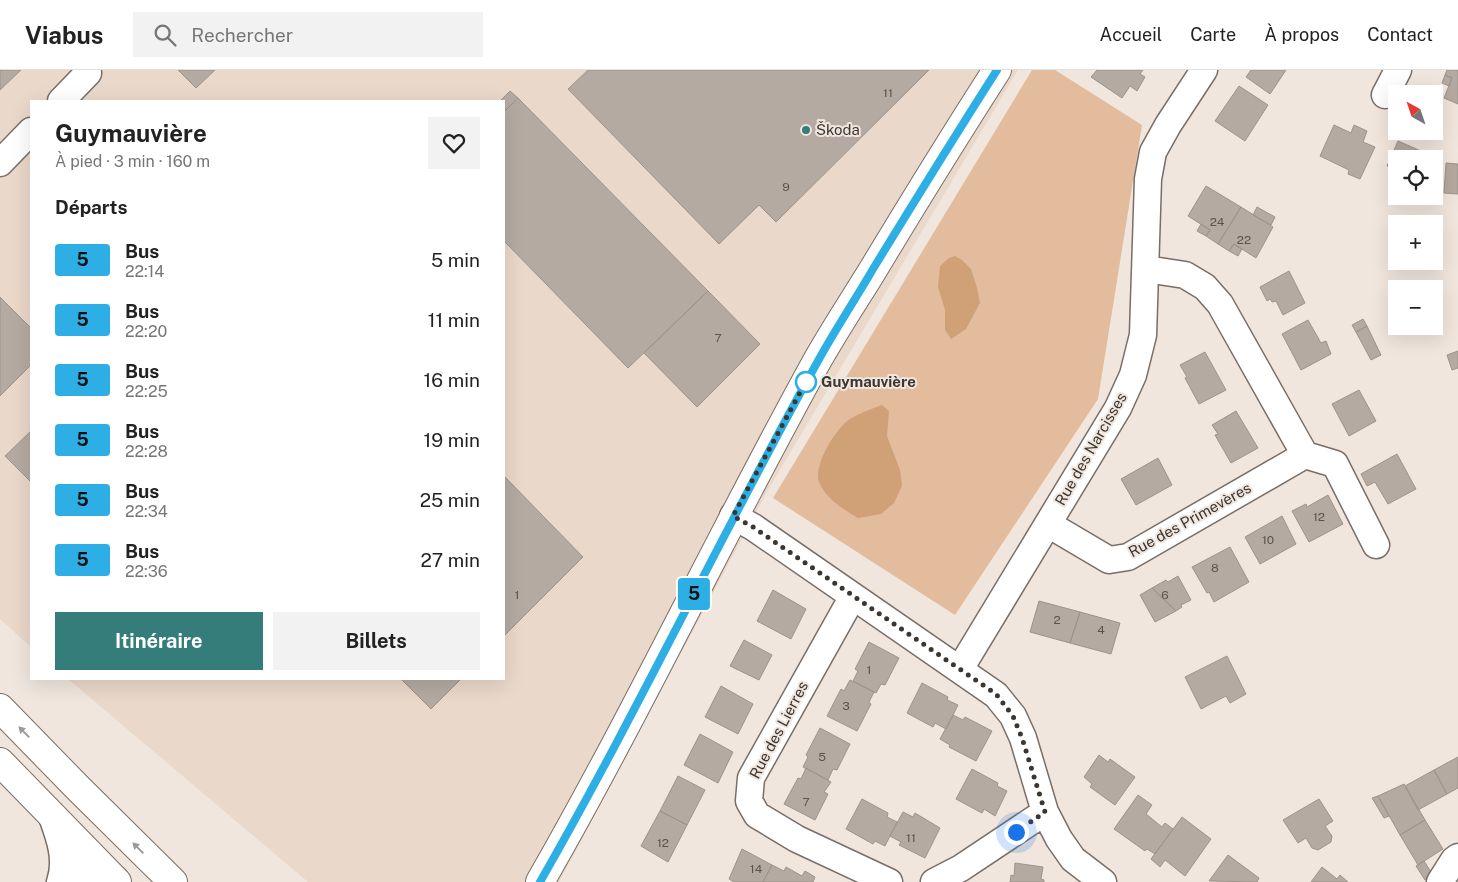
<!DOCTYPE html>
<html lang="fr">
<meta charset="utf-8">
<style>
:root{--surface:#fff;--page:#f2f2f2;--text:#222;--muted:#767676;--line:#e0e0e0;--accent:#347d7a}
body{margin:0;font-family:"Public Sans",sans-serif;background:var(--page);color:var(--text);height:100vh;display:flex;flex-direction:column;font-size:19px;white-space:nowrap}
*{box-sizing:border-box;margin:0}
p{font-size:16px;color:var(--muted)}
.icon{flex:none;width:28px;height:28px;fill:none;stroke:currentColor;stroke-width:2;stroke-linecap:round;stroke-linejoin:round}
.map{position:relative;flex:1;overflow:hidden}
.panel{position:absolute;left:30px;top:30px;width:475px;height:580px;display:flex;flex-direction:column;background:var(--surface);border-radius:0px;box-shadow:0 5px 20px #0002}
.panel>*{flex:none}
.badge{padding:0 10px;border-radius:4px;font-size:18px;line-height:32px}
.needle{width:32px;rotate:320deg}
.fabs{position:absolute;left:1388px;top:15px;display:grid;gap:10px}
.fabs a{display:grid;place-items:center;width:55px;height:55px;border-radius:0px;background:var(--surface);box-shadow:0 5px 20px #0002;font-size:25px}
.you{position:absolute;width:25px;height:25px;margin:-12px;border:4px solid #fff;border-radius:50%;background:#1a73e8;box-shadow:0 0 0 8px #1a73e833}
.map>.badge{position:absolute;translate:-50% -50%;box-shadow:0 0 0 2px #fff}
h2{padding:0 25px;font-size:19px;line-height:45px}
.round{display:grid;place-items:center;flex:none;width:52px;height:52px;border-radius:0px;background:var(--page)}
.head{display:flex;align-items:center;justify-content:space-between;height:85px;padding:0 25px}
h1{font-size:24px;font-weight:700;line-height:38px}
.button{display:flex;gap:10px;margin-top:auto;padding:10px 25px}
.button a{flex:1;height:58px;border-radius:0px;background:var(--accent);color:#fff;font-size:20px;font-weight:700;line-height:58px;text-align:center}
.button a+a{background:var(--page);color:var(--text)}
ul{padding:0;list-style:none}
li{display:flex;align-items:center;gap:15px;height:60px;padding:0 25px}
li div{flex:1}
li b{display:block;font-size:19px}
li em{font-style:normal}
li .badge{min-width:55px;font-weight:700;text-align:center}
header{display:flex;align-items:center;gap:30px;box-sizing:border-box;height:70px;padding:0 25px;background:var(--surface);border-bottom:1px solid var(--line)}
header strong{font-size:24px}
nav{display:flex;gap:28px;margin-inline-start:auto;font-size:18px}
.search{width:350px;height:45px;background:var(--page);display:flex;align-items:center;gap:12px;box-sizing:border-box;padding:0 18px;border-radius:0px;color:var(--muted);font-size:19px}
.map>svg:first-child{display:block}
.built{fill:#ead8ca}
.green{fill:#e2bc9c}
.forest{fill:#d0a077}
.building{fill:#b5aaa1;stroke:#9d938a}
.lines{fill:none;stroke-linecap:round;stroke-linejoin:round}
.minor-casing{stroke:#786e66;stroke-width:29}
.tertiary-casing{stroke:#786e66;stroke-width:30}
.primary-casing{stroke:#786e66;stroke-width:30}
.minor{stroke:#fff;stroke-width:26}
.tertiary{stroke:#fff;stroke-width:28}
.primary{stroke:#fff;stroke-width:28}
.oneway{fill:#9c9a98}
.line-casing{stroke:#fff;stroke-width:11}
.line{stroke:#2dafe6;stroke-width:8}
.walk{stroke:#3a3632;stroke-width:5;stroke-dasharray:0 9}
.poi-dot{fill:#347d7a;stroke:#f1e6dd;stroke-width:2}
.stop-dot{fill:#fff;stroke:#2dafe6;stroke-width:2.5}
.labels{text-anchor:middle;stroke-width:4;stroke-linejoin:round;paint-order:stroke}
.number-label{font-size:12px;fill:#59534e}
.poi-label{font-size:15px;fill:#3a3632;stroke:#f1e6dd;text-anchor:start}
.stop-label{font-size:15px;font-weight:bold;fill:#3a3632;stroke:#f1e6dd;text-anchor:start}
.street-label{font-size:15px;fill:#3a3632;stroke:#f1e6dd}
</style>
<header>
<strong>Viabus</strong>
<div class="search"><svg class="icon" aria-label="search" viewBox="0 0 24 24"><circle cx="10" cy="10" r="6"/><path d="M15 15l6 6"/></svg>Rechercher</div>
<nav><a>Accueil</a><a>Carte</a><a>À propos</a><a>Contact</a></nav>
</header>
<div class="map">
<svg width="1458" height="812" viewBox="0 0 1458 812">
<rect width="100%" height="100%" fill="#f1e6dd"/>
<!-- built -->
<path class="built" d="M0,0H1018L768,420L559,812H308L68,609H504V31H31V577L0,549Z"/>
<!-- green -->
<path class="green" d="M1032,0H1055L1142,55L1098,329L955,545L773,428Z"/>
<!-- forest -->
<path class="forest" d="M955,186L962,190L971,199L977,218L980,233L966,259L951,269L945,260V240L938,217L940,196L949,188Z
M882,335L889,341L887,366L900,400L902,416L894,433L881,444L858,448C843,439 826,429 819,412C813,395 836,358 850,349C860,343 871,339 882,335Z"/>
<!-- building -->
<path class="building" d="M0,0H21L0,20Z
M178,0H215L196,18Z
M588,0H929L776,152L759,135L719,174L568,19Z
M1097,0H1143L1140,4L1145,7L1137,21L1130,16L1122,28L1091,7Z
M1251,0H1286L1270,24L1246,7Z
M1447,0H1458V34L1444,28L1452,8L1445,5Z
M1445,5L1452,8L1449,16L1442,13Z
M1239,16L1268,35L1245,71L1215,51Z
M510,21L518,28L505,41L504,31H500Z
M518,28L708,221L628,298L504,171V42Z
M1334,55L1351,63L1354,55L1367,61L1363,72L1375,77L1360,109L1348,104L1349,100L1320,86Z
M1398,71L1430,85L1428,89H1396V100L1387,96Z
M1446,93L1458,94V124L1444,123Z
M1206,116L1241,137L1218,174L1206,166L1210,160L1188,146Z
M1241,137L1273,157L1256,188L1234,174L1229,181L1218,174Z
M1257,137L1275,147L1271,155L1253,145Z
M1201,154L1210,160L1206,166L1197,161Z
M1234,174L1242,179L1238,186L1229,181Z
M1289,201L1305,233L1283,245L1276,231L1272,232L1270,229L1267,231L1260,217Z
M708,221L760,274L697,337L644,283Z
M0,227L31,258V295L0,326Z
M1363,249L1367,256L1356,262L1352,255Z
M1308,250L1321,273L1326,271L1331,284L1301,300L1282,264Z
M1367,256L1381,285L1371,290L1356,262Z
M1458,281V298L1452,300L1447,285Z
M1205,282L1226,320L1199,334L1185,308L1187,307L1180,295Z
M1359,320L1376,351L1349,366L1332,334Z
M1236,341L1258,378L1231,393L1215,365L1218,364L1212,355Z
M31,361V412L5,386Z
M1397,384L1416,419L1388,434L1375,412L1367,416L1361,404Z
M1158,388L1172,415L1136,435L1121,409Z
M504,406L583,487L504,566Z
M1328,425L1343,454L1309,472L1292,441L1306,434L1307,437Z
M1282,446L1296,474L1260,494L1245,467Z
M1230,477L1249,512L1214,532L1209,522L1207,523L1192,497Z
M1178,506L1191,530L1181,535L1182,537L1176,541L1152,518L1166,510L1168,512Z
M1152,518L1176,541L1155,552L1140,525Z
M773,520L806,539L791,569L757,551Z
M1039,531L1080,542L1070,573L1030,562Z
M1080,542L1120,553L1111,584L1070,573Z
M744,570L772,585L759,610L730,596Z
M869,572L899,588L885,615L881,614L876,623L853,611L858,601L855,599Z
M1227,586L1246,624L1230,633L1226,626L1201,639L1185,607Z
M401,609H461L431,639Z
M850,610L874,622L869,632L871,634L857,661L827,646L841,619L844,621Z
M922,613L948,627L947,630L958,635L946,659L935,653L933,657L907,643Z
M721,616L753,634L738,664L705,647Z
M953,645L963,650L965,647L992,661L976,691L949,677L950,675L940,669Z
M820,658L850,674L837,700L833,699L828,710L803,697L808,687L806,685Z
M700,664L733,682L718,713L684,695Z
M1099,685L1108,692L1110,689L1135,707L1115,735L1090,717L1092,714L1084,707Z
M1458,687V718L1447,724L1434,700Z
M806,698L831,712L824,722L828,724L815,750L784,734L798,708L801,709Z
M972,699L998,713L997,716L1007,721L995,746L984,739L982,743L956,729Z
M1434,700L1447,724L1418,740L1405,716Z
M678,706L705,720L687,755L660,741Z
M1404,714L1425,750L1400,765L1378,726Z
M1138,725L1152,735L1146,744L1162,757L1165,753L1173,759L1155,784L1147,779L1145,781L1114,759Z
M1378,726L1389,746L1384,748L1372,728Z
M862,729L888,743L887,747L897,752L885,776L875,771L873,774L846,759Z
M1319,729L1333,751L1325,756L1332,766L1331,772L1318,780L1312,778L1306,768L1298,773L1283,750Z
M660,741L687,755L668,792L641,776Z
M903,742L913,747L915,743L940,758L925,788L899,775L901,772L890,766Z
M1182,747L1211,769L1185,806L1165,790L1160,797L1151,789Z
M1425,750L1443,779L1418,795L1400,765Z
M742,779L772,795L763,812H734L729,809Z
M1228,785L1259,808L1257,812L1209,811Z
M1424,791L1431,802L1425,810L1416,796Z
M1015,793L1043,797L1041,809L1044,810V812H1010L1011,805L1014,806Z
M772,795L784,801L786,797L802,806L805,801L815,807L813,812H763Z
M1322,797L1337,809L1340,805L1348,812H1311Z"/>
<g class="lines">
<defs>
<path id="minor" d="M1385,25L1398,0
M61,31L88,3
M0,93L31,61
M1305,385L1335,394L1376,475
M733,446L753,457L996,625L1013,646L1023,668L1045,742L1059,769L1073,789L1103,812
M1048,454L1109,490L1128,487L1305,385L1220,234L1205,217L1185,205L1146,199
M853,526L751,708L749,731L757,745L797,769L889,812
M960,599L1118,338L1133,305L1143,265L1148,109L1153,82L1168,55L1204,0
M51,744C59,766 68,789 60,812
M63,804L93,802L115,809
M934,812L961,798L1045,742
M1440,812L1454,790L1458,787"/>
<path id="tertiary" d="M540,812C638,641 722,463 817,291C834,261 853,232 871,203C912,135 954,67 997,0"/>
<path id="primary" d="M0,638L78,718L173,812
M0,692L117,812"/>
</defs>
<!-- minor casing -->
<use href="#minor" class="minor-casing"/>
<!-- tertiary casing -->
<use href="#tertiary" class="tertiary-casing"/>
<!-- primary casing -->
<use href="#primary" class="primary-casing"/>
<!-- minor -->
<use href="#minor" class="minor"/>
<!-- tertiary -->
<use href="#tertiary" class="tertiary"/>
<!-- primary -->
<use href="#primary" class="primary"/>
</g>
<!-- one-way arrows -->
<defs><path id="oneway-solid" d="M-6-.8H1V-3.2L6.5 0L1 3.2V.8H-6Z" transform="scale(1.25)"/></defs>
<g class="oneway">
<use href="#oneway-solid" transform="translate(24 662) rotate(-134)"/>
<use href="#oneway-solid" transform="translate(138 778) rotate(-135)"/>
</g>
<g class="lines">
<defs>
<path id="line" d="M540,812C638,641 722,463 818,291C835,260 855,230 873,199C914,132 955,66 997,0"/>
</defs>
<!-- line casing -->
<use href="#line" class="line-casing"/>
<!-- line -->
<use href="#line" class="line"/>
<!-- walk -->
<path class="walk" d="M806,312L809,306L733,446L753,457L996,624L1013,646L1022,668L1045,742L1016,762"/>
</g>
<!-- markers -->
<circle class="poi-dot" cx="806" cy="60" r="5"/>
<circle class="stop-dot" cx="806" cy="312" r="10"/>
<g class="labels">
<!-- number labels -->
<g class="number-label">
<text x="888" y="27">11</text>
<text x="786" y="121">9</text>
<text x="1217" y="156">24</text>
<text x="1244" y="174">22</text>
<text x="718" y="272">7</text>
<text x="1319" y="451">12</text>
<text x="1268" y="474">10</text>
<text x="1215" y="502">8</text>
<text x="517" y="529">1</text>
<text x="1165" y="529">6</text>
<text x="1057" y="554">2</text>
<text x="1101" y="564">4</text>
<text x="869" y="604">1</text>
<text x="846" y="640">3</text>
<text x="822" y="691">5</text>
<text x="806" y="736">7</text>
<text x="911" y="772">11</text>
<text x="663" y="777">12</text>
<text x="756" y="803">14</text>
</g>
<!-- poi labels -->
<g class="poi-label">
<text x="816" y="65">Škoda</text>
</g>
<!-- stop labels -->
<g class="stop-label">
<text x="821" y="317">Guymauvière</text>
</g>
<!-- street labels -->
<g class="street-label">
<text transform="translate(1091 379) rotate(-60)" y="5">Rue des Narcisses</text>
<text transform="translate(1190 450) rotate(-29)" y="5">Rue des Primevères</text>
<text transform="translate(779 660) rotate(-62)" y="5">Rue des Lierres</text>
</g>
</g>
</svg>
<div class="fabs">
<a><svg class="needle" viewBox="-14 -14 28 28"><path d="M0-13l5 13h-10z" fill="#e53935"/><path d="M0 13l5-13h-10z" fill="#767676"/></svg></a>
<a><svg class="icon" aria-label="locate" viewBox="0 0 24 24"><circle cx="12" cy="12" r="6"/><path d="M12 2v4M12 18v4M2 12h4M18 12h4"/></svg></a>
<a>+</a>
<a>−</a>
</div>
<div class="you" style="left:1016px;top:762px"></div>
<b class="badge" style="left:694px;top:524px;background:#2dafe6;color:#111">5</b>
<section class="panel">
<div class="head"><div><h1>Guymauvière</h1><p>À pied · 3 min · 160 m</p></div><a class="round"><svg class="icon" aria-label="heart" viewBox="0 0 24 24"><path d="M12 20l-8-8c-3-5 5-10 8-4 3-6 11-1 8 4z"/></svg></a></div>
<h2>Départs</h2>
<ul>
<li><span class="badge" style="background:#2dafe6;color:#111">5</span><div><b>Bus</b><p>22:14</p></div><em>5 min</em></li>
<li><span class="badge" style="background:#2dafe6;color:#111">5</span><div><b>Bus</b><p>22:20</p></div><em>11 min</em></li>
<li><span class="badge" style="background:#2dafe6;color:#111">5</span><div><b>Bus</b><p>22:25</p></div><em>16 min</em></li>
<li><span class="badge" style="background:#2dafe6;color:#111">5</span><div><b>Bus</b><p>22:28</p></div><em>19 min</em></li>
<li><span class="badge" style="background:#2dafe6;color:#111">5</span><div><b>Bus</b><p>22:34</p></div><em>25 min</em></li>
<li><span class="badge" style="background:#2dafe6;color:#111">5</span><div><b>Bus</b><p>22:36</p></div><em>27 min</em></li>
</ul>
<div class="button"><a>Itinéraire</a><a>Billets</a></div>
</section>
</div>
